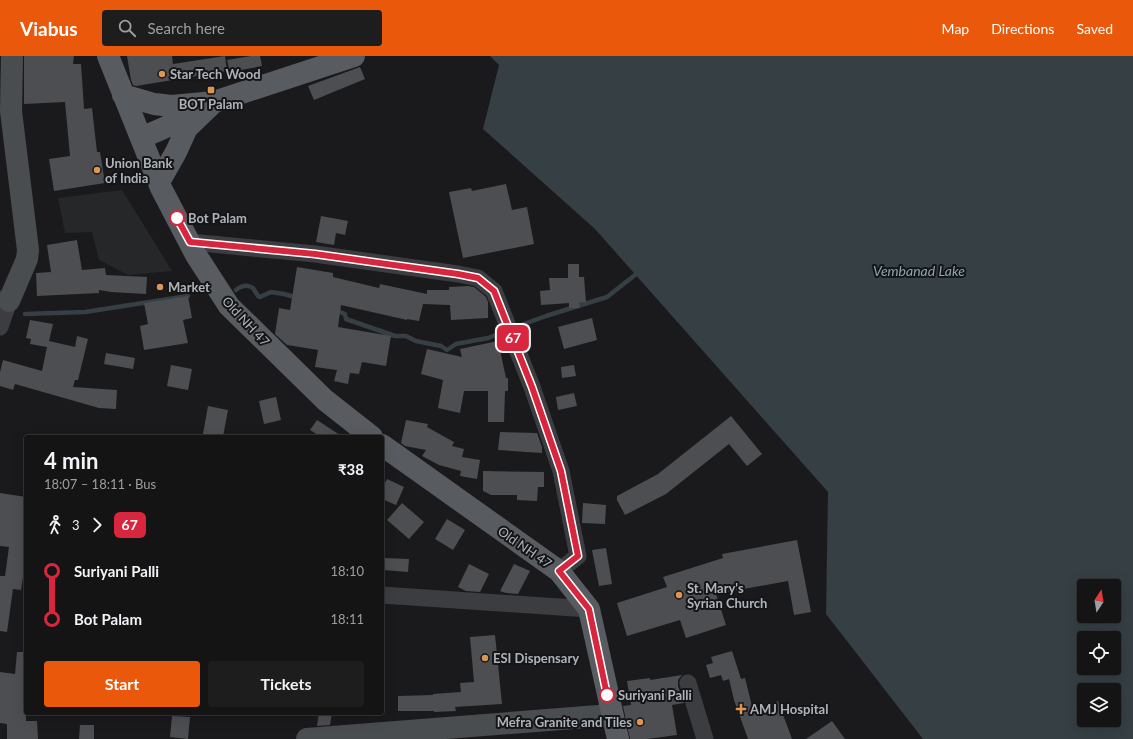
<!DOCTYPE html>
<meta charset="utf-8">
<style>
:root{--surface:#141415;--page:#1d1d1e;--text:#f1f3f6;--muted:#9d9ea0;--line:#333334;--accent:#ea580c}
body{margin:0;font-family:Lato,sans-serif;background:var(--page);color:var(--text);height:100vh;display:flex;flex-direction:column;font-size:15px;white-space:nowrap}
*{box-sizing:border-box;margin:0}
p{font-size:13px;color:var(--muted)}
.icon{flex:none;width:22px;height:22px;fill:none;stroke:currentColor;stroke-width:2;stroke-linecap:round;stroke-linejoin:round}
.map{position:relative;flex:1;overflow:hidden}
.drawer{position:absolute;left:24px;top:379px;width:360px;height:280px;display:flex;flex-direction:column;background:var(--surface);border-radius:4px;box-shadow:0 4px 16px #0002,0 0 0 1px var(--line)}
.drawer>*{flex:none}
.badge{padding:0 8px;border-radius:6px;font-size:14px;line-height:26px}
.needle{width:26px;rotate:12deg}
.tools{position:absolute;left:1077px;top:523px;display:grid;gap:8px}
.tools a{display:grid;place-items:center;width:44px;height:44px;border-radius:4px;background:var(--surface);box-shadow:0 4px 16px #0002,0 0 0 1px var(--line);font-size:20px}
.map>.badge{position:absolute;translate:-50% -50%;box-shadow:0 0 0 2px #fff}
.legs{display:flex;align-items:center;gap:6px;height:44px;padding:0 20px;font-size:13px}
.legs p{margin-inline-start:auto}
.overview{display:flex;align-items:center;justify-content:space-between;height:68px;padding:0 20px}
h1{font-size:22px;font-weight:700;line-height:30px}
.primary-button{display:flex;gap:8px;margin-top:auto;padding:8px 20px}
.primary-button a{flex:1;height:46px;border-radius:4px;background:var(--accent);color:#fff;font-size:16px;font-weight:700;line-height:46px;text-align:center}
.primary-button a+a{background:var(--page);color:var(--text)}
ul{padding:0 20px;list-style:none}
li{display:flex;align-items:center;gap:14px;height:48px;font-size:15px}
li i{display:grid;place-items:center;width:6px;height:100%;margin:0 5px;background:currentColor}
li i::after{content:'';width:10px;height:10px;margin:-5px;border:3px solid;border-radius:50%;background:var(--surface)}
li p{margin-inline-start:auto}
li:first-child i{background:linear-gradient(#0000 50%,currentColor 0)}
li:last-child i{background:linear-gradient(currentColor 50%,#0000 0)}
header{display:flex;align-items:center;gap:24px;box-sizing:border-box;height:56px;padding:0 20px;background:var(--accent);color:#fff}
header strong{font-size:19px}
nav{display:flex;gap:22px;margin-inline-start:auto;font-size:14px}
.search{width:280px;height:36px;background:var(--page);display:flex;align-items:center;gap:10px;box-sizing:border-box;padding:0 14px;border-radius:4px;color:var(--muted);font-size:15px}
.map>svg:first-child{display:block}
.built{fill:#262729}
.water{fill:#353f44;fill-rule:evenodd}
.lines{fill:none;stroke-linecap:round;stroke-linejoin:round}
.stream{stroke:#353f44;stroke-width:4.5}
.building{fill:#4c4e51}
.street{stroke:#3c3d41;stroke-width:17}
.secondary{stroke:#4a4d50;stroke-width:22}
.primary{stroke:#585b5f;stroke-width:22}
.line-1-casing{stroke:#fff;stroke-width:9}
.line-1{stroke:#d7263d;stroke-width:6}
.poi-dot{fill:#dd9551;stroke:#151517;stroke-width:1.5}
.stop-1-dot{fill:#fff;stroke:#d7263d;stroke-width:2}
.labels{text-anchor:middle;stroke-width:4;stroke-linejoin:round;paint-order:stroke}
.poi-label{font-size:13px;font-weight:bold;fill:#aeb4ba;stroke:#151517;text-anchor:start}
.stop-label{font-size:13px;font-weight:bold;fill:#aeb4ba;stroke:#151517;text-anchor:start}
.street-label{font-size:13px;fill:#aeb4ba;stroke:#151517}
.water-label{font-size:14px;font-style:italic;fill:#8aa5b0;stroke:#151517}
</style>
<header>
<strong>Viabus</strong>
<div class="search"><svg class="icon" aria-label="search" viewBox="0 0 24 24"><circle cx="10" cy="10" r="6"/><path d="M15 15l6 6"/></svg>Search here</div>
<nav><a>Map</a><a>Directions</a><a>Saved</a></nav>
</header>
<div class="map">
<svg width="1133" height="683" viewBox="0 0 1133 683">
<rect width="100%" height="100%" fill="#1a1a1c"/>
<!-- built -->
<path class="built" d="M122,134L172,215L128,219L99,204L92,176L65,177L58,142Z"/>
<!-- water -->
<path class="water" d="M490,0H1133V683H923L826,558L828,436L595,173L483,73L499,9ZM1084,530H1114V560H1084ZM1084,582H1114V612H1084ZM1084,634H1114V664H1084Z"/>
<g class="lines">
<!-- stream -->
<path class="stream" d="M236,234C242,229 247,228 253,232L258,240L260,241L271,236L284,238L298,242
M335,254L345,258L346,263L395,280H406L416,285L441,290L447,294L456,288L488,282L506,275
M25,258L85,256L188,240
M513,272L546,260L607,241L635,219"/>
</g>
<!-- building -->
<path class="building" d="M24,0H74L73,8H81L84,53L92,52L97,96H100L105,127L54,135L49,103L70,100L65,46L24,48Z
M127,0H172L173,8L225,0L227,15L136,30L133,29L131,24Z
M251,0H260L262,10L230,16L227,4Z
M360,11L365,23L314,44L308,30Z
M506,128L512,154L527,151L534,188L463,202L449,136L471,132L472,135Z
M321,160L348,165L345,179L336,177L334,189L316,186Z
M77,184L82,214L105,212L106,219L147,221L146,238L111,236L99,234V237L37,240L36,217L51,216L47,189Z
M568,208H579V221H584L586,246L579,247L580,252H569V247L541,249L540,235L550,234L549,222H568Z
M297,211L333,217V221L379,232L380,228L427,238V234H449V231L468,230L474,231L486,241L488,246V262L451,264L450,249L423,248L419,265L407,263V264L341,249L338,271L391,280L386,310L362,306L359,318L350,317L348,328L334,325L337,314L315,311L318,294L287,289L275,278L279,252L290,254Z
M188,240L192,262L183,264L188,287L144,294L140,270L148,268L144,247Z
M592,262L597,284L564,293L558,271Z
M30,264L53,268L49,285L75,291L77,280L88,283L78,324H75L73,331L117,334L116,353L99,352L15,328L13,334L0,330V316L3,304L42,315L47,291L30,288L31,283L26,282Z
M498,285L506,322H508V335H505L504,366H488V335H464L460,357L438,352L443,324L421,318L427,293L462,301L460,293Z
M106,297L135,302L133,313L104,308Z
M171,309L192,313L188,334L167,330Z
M574,309L576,320L562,322L561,311Z
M574,337L577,350L558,354L556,341Z
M276,341L281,364L264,368L259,345Z
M208,350L228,354L223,381L203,378Z
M731,360L762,398L747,410L729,388L666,438L625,459L617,444V440L658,418Z
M317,364L343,381H321L310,374Z
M406,364L428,368L427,371L454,386L452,390L464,393L462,401L480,404L477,423L460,420L461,415L439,409L422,400L426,394L405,390L401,387Z
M500,376L537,377L542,391V397L498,394Z
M483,415L544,416V431H538L537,445L517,444V439H491L483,435Z
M387,423L404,431L396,449L382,443V433Z
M0,437L26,441V501L21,534L13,533L7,576L0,575V520H5L9,491L0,490Z
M402,447L424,466L409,483L387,464Z
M583,447L606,449L605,468L582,467Z
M447,463L465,474L453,494L435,483Z
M797,484L811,556L794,559L788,525L716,538L726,569L686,582L680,564L627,580L617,547L667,531L663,521L723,502L722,498Z
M606,492L612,528L599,530L592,494Z
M384,502L409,503L408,516L383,514Z
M469,508L489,518L480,536L466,535L458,531Z
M514,508L530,515L518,538L506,537L500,535Z
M495,579L502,648L455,651L456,655L434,656V655H398V640L433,639V638L461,636L460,627L474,626L470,581Z
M732,595L741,623L745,622L753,654L778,645L792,683H748L734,644L729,623L723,625L721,619L710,622L706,609L713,607L711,601Z
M17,596H26V665H37L38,683H7V668L0,667V616L15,618Z
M682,619L678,624V630L684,647L672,649L677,679L647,683H630L623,650L631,649L627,625L650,622V624Z
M319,657H332L330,669L317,670Z
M172,660L190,661L188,683L170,681Z
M832,665L845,683H806Z
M80,669H94V683H79Z"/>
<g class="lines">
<!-- street -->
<path class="street" d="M190,186L315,198L458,218L478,222L494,235L532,331L561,415L578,500L559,515
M0,243L9,245L0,271
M382,539L589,553
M688,627L705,683"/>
<!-- secondary -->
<path class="secondary" d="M9,245L27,203L28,194L11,55L12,0
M307,683L611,659"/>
<!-- primary -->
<path class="primary" d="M108,0L161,132L196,199L229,250L325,344L372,381
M123,39L154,48L172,50L214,46
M141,82L166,71L199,54
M159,126L176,96L187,72L214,46L354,0
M382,389L559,515L589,553L618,683"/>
</g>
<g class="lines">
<defs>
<path id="line-1" d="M177,162L190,186L315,198L458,218L478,222L494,235L532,331L561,415L578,500L559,515L589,553L607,639"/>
</defs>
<!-- line-1 casing -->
<use href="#line-1" class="line-1-casing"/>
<!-- line-1 -->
<use href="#line-1" class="line-1"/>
</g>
<!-- markers -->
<g class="poi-dot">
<circle cx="162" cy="18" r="4"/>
<rect x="207" y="30" width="8" height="8" rx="2"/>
<circle cx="97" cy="114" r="4"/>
<circle cx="160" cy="231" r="4"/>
<circle cx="679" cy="539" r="4"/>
<circle cx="485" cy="602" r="4"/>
<path d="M739 647h4v4h4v4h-4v4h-4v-4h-4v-4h4z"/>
<circle cx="640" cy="666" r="4"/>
</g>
<g class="stop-1-dot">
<circle cx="177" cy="162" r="7"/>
<circle cx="607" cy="639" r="7"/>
</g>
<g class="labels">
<!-- poi labels -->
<g class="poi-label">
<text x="170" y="23">Star Tech Wood</text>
<text x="211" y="53" text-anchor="middle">BOT Palam</text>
<text x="105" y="112">Union Bank<tspan x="105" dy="15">of India</tspan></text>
<text x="168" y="236">Market</text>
<text x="687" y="537">St. Mary's<tspan x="687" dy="15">Syrian Church</tspan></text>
<text x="493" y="607">ESI Dispensary</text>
<text x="750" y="658">AMJ Hospital</text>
<text x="632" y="671" text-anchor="end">Mefra Granite and Tiles</text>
</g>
<!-- stop labels -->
<g class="stop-label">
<text x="188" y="167">Bot Palam</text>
<text x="618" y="644">Suriyani Palli</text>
</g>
<!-- street labels -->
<g class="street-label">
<text transform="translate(246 265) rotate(47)" y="5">Old NH 47</text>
<text transform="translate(525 491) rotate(35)" y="5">Old NH 47</text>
</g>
<!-- water labels -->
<g class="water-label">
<text x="919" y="220">Vembanad Lake</text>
</g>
</g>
</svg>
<div class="tools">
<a><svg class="needle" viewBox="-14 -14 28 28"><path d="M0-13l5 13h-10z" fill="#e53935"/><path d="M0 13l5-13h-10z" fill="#9d9ea0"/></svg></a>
<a><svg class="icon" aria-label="locate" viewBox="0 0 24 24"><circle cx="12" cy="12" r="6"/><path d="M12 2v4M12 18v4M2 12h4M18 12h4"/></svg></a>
<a><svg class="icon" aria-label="layers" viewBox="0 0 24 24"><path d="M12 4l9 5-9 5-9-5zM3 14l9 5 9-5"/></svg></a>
</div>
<b class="badge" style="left:513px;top:282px;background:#d7263d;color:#fff">67</b>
<section class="drawer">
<div class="overview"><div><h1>4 min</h1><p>18:07 – 18:11 · Bus</p></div><b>₹38</b></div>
<div class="legs"><svg class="icon" aria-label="walk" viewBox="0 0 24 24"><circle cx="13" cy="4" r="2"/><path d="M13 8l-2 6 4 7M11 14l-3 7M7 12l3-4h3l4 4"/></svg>3<svg class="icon" aria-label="forward" viewBox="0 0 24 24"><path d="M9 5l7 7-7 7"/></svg><b class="badge" style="background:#d7263d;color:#fff">67</b></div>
<ul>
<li><i style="color:#d7263d"></i><b>Suriyani Palli</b><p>18:10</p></li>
<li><i style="color:#d7263d"></i><b>Bot Palam</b><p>18:11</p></li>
</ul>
<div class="primary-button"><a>Start</a><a>Tickets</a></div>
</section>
</div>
